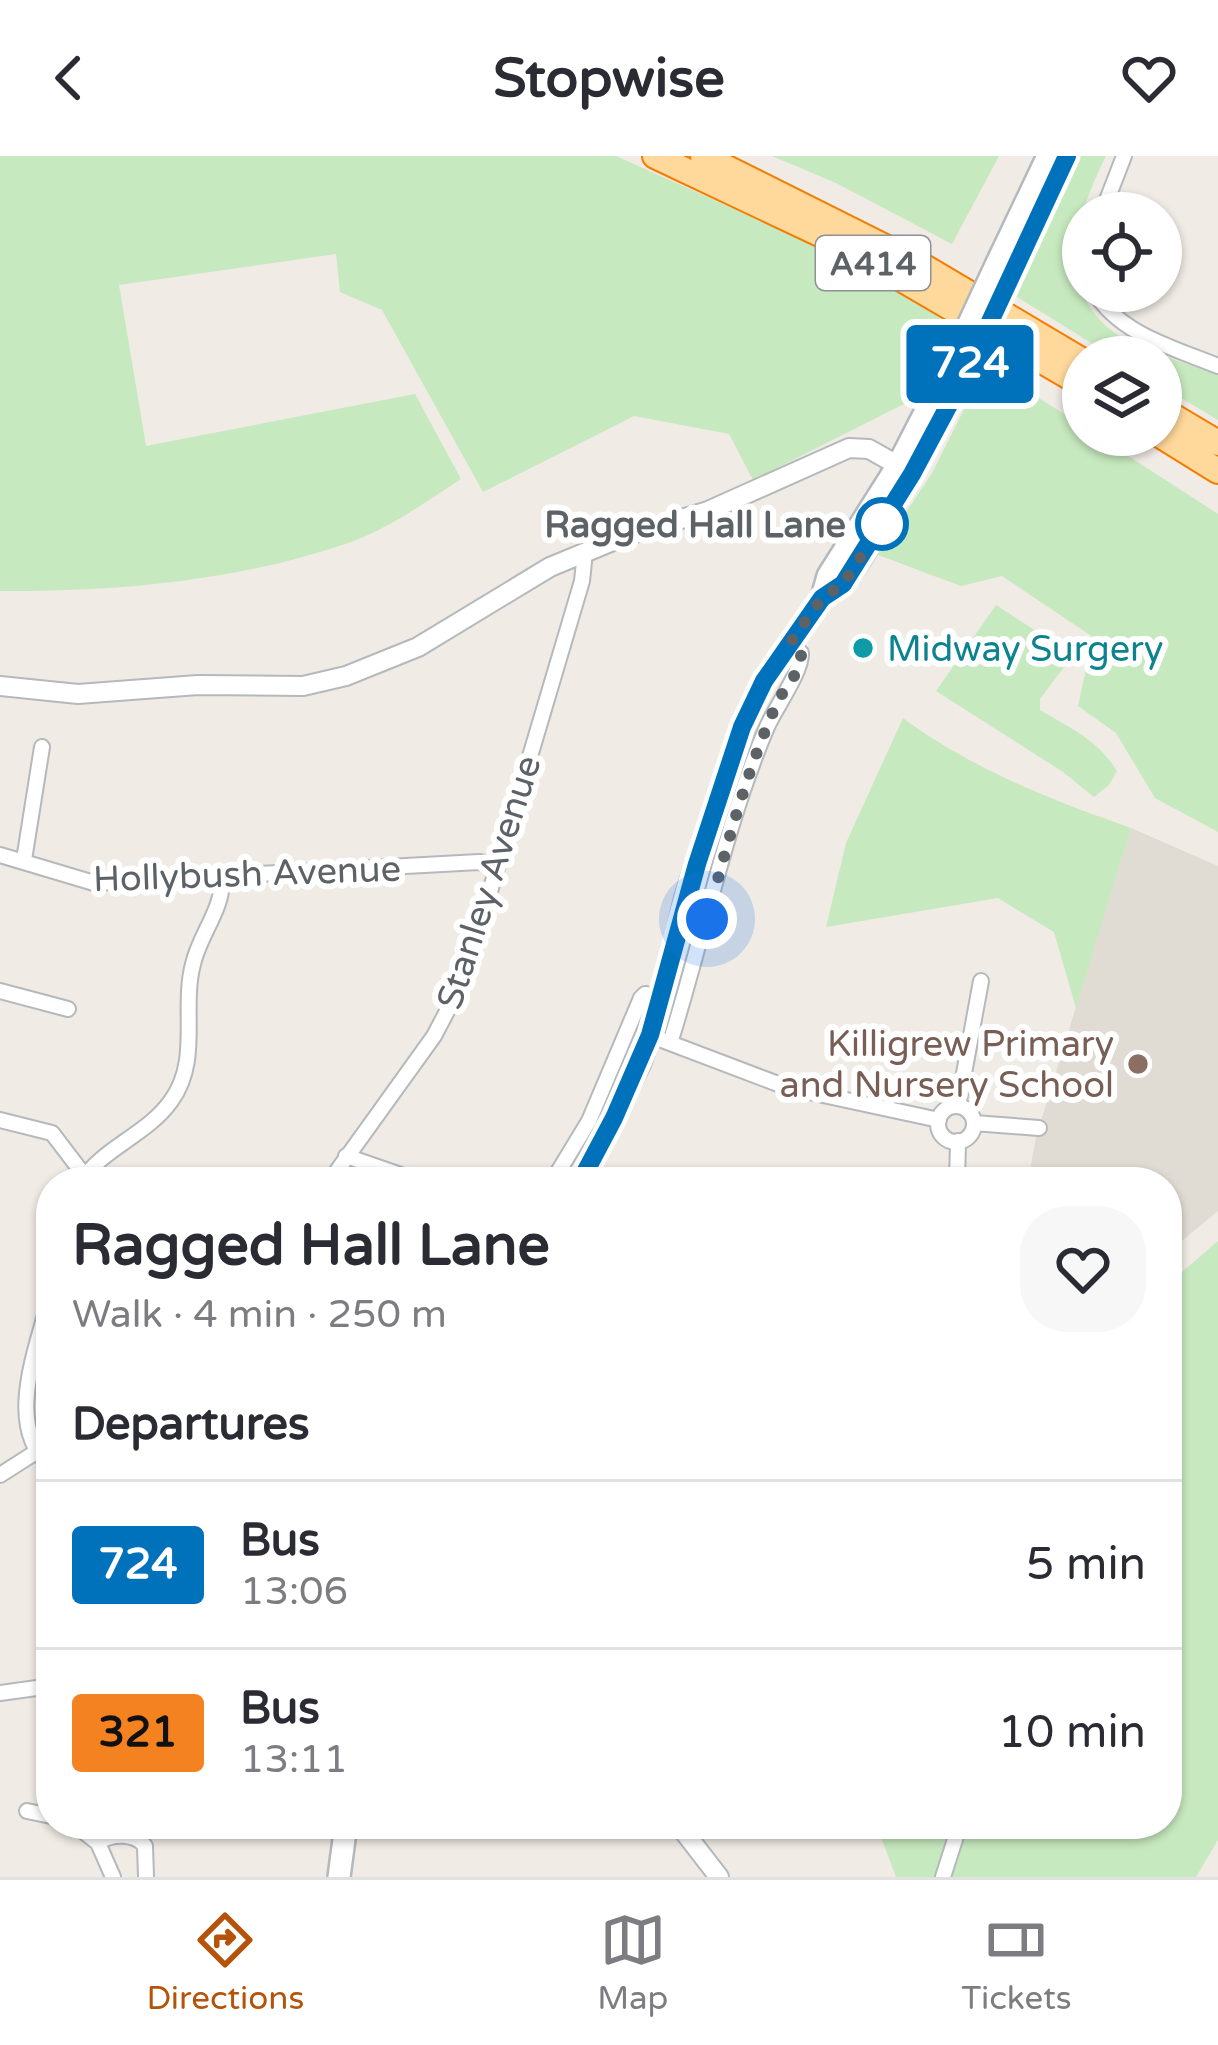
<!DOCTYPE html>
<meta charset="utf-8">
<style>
:root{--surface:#fff;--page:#f7f7f7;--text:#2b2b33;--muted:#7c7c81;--line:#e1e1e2;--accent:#b45309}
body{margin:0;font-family:"Varela Round",sans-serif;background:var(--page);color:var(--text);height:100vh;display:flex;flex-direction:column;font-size:45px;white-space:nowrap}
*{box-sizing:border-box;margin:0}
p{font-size:39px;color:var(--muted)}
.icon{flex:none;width:66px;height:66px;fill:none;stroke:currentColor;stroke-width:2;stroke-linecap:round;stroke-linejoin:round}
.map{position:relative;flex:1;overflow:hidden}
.side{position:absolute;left:36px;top:1011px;width:1146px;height:672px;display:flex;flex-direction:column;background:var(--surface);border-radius:48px;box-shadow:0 3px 9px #0004}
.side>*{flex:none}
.badge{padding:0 24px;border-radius:9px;font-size:42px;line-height:78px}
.tools{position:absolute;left:1062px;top:36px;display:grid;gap:24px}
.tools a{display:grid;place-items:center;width:120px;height:120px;border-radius:50%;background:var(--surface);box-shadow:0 3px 9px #0004;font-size:60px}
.you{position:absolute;width:60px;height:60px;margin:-30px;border:9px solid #fff;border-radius:50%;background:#1a73e8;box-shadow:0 0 0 18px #1a73e833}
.map>.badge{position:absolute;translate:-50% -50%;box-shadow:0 0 0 6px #fff}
h2{padding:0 36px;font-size:45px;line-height:108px}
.round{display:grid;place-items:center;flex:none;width:126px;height:126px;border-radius:48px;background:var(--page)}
.head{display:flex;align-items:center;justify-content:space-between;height:204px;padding:0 36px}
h1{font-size:57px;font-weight:700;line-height:90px}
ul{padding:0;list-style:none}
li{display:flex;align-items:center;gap:36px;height:168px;padding:0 36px;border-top:3px solid var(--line)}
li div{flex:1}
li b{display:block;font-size:45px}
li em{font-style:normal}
li .badge{min-width:132px;font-weight:700;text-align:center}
header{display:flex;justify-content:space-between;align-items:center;height:156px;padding:0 36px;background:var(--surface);font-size:54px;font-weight:700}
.dock{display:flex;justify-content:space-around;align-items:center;height:168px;border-top:3px solid var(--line);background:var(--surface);font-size:33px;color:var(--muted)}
.dock a{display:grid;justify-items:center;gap:6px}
.dock .current{color:var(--accent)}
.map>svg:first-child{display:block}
.education{fill:#e0dbd3}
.green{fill:#c7e9bf}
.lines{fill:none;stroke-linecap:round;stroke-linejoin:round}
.minor-casing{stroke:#b5b9bc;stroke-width:18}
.tertiary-casing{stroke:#b5b9bc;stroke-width:22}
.secondary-casing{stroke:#b3b9bd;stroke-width:26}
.trunk-casing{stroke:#f47c00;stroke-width:28}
.minor{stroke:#fff;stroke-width:14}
.tertiary{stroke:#fff;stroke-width:18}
.secondary{stroke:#fff;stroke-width:21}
.trunk{stroke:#ffd89b;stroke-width:24}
.secondary-bridge-casing{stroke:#b3b9bd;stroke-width:26;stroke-linecap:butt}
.secondary-bridge{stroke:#fff;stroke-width:21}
.line-casing{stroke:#fff;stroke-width:27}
.line{stroke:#0072bc;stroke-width:18}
.walk{stroke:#5c6266;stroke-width:12;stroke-dasharray:0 21.6}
.stop-dot{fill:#fff;stroke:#0072bc;stroke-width:6}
.culture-dot{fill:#0f9aa8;stroke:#fff;stroke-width:4.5}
.education-dot{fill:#8d6e63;stroke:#fff;stroke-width:4.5}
.labels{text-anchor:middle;stroke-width:12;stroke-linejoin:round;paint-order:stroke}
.shield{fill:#fff;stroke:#8d9194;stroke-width:3}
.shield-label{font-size:33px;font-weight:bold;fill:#5c6266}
.stop-label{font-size:36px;font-weight:bold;fill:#5c6266;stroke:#fff;text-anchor:end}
.culture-label{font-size:36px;fill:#0d838f;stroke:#fff;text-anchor:start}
.street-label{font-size:36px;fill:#5c6266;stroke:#fff}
.education-label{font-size:36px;fill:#785e54;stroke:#fff;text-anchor:end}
</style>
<header><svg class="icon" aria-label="back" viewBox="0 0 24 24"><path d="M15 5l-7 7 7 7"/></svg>Stopwise<svg class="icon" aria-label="heart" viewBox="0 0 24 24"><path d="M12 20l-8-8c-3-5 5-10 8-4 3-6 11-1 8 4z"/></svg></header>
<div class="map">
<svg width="1218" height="1721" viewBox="0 0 1218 1721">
<rect width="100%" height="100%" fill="#f0ebe4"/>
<!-- education -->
<path class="education" d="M1131,672L1218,710V1055L1167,1097V1026H1028L1036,981Z"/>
<!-- green -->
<path class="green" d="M0,0H616L839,100L942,161L914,243L753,324L729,278L634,260L483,336L382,154L340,136L336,98L119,129L146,290L415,238L461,323C425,346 389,373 348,387C239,425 115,436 0,435Z
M772,0H999L952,88L836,27Z
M1079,0H1106C1073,65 1051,145 1131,187C1158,201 1190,207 1218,219V264L1161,230V201H1114L1014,139Z
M994,194L1023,232L1083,270V279H1096L1218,358V676L1155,642L1116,577L1078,550L1093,481L1002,420L961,430L878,399L932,317Z
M996,449L1073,499L1040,543V554C1070,572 1098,584 1117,615L1109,629L1094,641L1063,616L936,535Z
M903,562C972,613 1051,644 1131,672L1076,852L1054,776L998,742L826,771L846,687Z
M1218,1085V1684L1196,1721H896L876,1668H1167V1129Z"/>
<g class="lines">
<defs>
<path id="minor" d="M1102,57L1124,0
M1094,135C1119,178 1174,192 1218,210
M0,699L94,727L479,706L498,709
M24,704L42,591
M0,835L68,853
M662,884L786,931L939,964
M670,887C703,783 724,672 767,571C776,551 802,515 801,497L790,487
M958,950L981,825
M938 968a18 18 0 1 1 36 0a18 18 0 1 1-36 0Z
M0,964L52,977L84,1019
M974,967L1039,972
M346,1000L421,1026
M81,1026C102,992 147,979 171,945C201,904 181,854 193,808C200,777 224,753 222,720
M329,1026L434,880L464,823L582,425L585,396
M552,1026L589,965L641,842L645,838L663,841
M957,1026L958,985
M51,1136C39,1189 2,1269 51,1311
M0,1319L36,1296
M0,1537L51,1530
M27,1655L51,1660
M74,1668L98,1687
M113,1721L98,1687C112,1677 135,1677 145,1690L146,1721
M943,1721L960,1668"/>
<path id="tertiary" d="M0,530L78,538L198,529L303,530L346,520L418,491L550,411L625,380L708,355L849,292L869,293L908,315
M678,1668L719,1721"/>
<path id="secondary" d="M997,107L1048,0
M1013,116L1067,0
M822,442L828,420L898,309L952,204
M580,1026L639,908L663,841L686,742L719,640L743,571L764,525L822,442L843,428L860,403L912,318L967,215
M339,1721L346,1668"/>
<path id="trunk" d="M655,0L843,89L1083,229
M703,0L921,109L1083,205
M1161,253L1218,287
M1160,279L1218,315"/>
</defs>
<!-- minor casing -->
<use href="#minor" class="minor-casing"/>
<!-- tertiary casing -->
<use href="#tertiary" class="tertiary-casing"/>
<!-- secondary casing -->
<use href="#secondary" class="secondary-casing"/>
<!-- trunk casing -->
<use href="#trunk" class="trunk-casing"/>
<!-- minor -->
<use href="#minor" class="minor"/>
<!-- tertiary -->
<use href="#tertiary" class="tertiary"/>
<!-- secondary -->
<use href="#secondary" class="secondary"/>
<!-- trunk -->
<use href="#trunk" class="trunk"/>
<defs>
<path id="secondary-bridge" d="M952,204L997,107
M967,215L1013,116"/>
</defs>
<!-- secondary-bridge casing -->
<use href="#secondary-bridge" class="secondary-bridge-casing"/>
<!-- secondary-bridge -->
<use href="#secondary-bridge" class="secondary-bridge"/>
</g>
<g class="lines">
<defs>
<path id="line" d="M580,1026L614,962L650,879L697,708L742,571L764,525L822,442L843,428L912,318L967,215L1067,0"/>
</defs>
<!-- line casing -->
<use href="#line" class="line-casing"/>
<!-- line -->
<use href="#line" class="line"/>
<!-- walk -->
<path class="walk" d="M707,763C727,690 746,616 777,547C785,530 802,516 801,497L790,487L822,442L843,428L882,368"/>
</g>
<!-- markers -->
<circle class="stop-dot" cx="882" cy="368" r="24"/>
<circle class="culture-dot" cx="863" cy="492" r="12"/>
<circle class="education-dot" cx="1138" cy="908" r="12"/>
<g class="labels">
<!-- shield labels -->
<rect class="shield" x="816" y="80" width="114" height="54" rx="9"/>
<g class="shield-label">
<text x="873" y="119">A414</text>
</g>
<!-- stop labels -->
<g class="stop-label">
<text x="846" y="381">Ragged Hall Lane</text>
</g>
<!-- culture labels -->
<g class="culture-label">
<text x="887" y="505">Midway Surgery</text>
</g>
<!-- street labels -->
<g class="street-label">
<text transform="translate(247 717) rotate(-2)" y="13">Hollybush Avenue</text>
<text transform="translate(488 726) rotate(-72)" y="13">Stanley Avenue</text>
</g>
<!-- education labels -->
<g class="education-label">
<text x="1114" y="900">Killigrew Primary<tspan x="1114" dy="41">and Nursery School</tspan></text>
</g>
</g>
</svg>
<div class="tools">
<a><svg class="icon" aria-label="locate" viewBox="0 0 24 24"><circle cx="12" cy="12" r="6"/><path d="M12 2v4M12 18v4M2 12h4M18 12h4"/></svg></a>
<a><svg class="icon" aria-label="layers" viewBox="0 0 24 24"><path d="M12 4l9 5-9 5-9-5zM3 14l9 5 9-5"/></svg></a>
</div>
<div class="you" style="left:707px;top:763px"></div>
<b class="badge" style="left:970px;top:208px;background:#0072bc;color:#fff">724</b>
<section class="side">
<div class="head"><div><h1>Ragged Hall Lane</h1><p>Walk · 4 min · 250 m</p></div><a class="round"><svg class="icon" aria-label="heart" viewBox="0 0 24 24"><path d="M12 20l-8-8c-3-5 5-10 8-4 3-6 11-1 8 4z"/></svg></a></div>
<h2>Departures</h2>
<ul>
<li><span class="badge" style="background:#0072bc;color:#fff">724</span><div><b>Bus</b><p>13:06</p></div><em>5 min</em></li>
<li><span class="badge" style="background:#f58220;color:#111">321</span><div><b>Bus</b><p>13:11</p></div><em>10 min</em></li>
</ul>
</section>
</div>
<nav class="dock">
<a class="current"><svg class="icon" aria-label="directions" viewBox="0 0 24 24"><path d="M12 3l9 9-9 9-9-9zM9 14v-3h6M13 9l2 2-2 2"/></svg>Directions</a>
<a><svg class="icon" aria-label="map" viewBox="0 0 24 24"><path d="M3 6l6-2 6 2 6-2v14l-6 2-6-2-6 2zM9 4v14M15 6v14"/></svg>Map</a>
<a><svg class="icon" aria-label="tickets" viewBox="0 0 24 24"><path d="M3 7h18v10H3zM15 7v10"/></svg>Tickets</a>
</nav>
